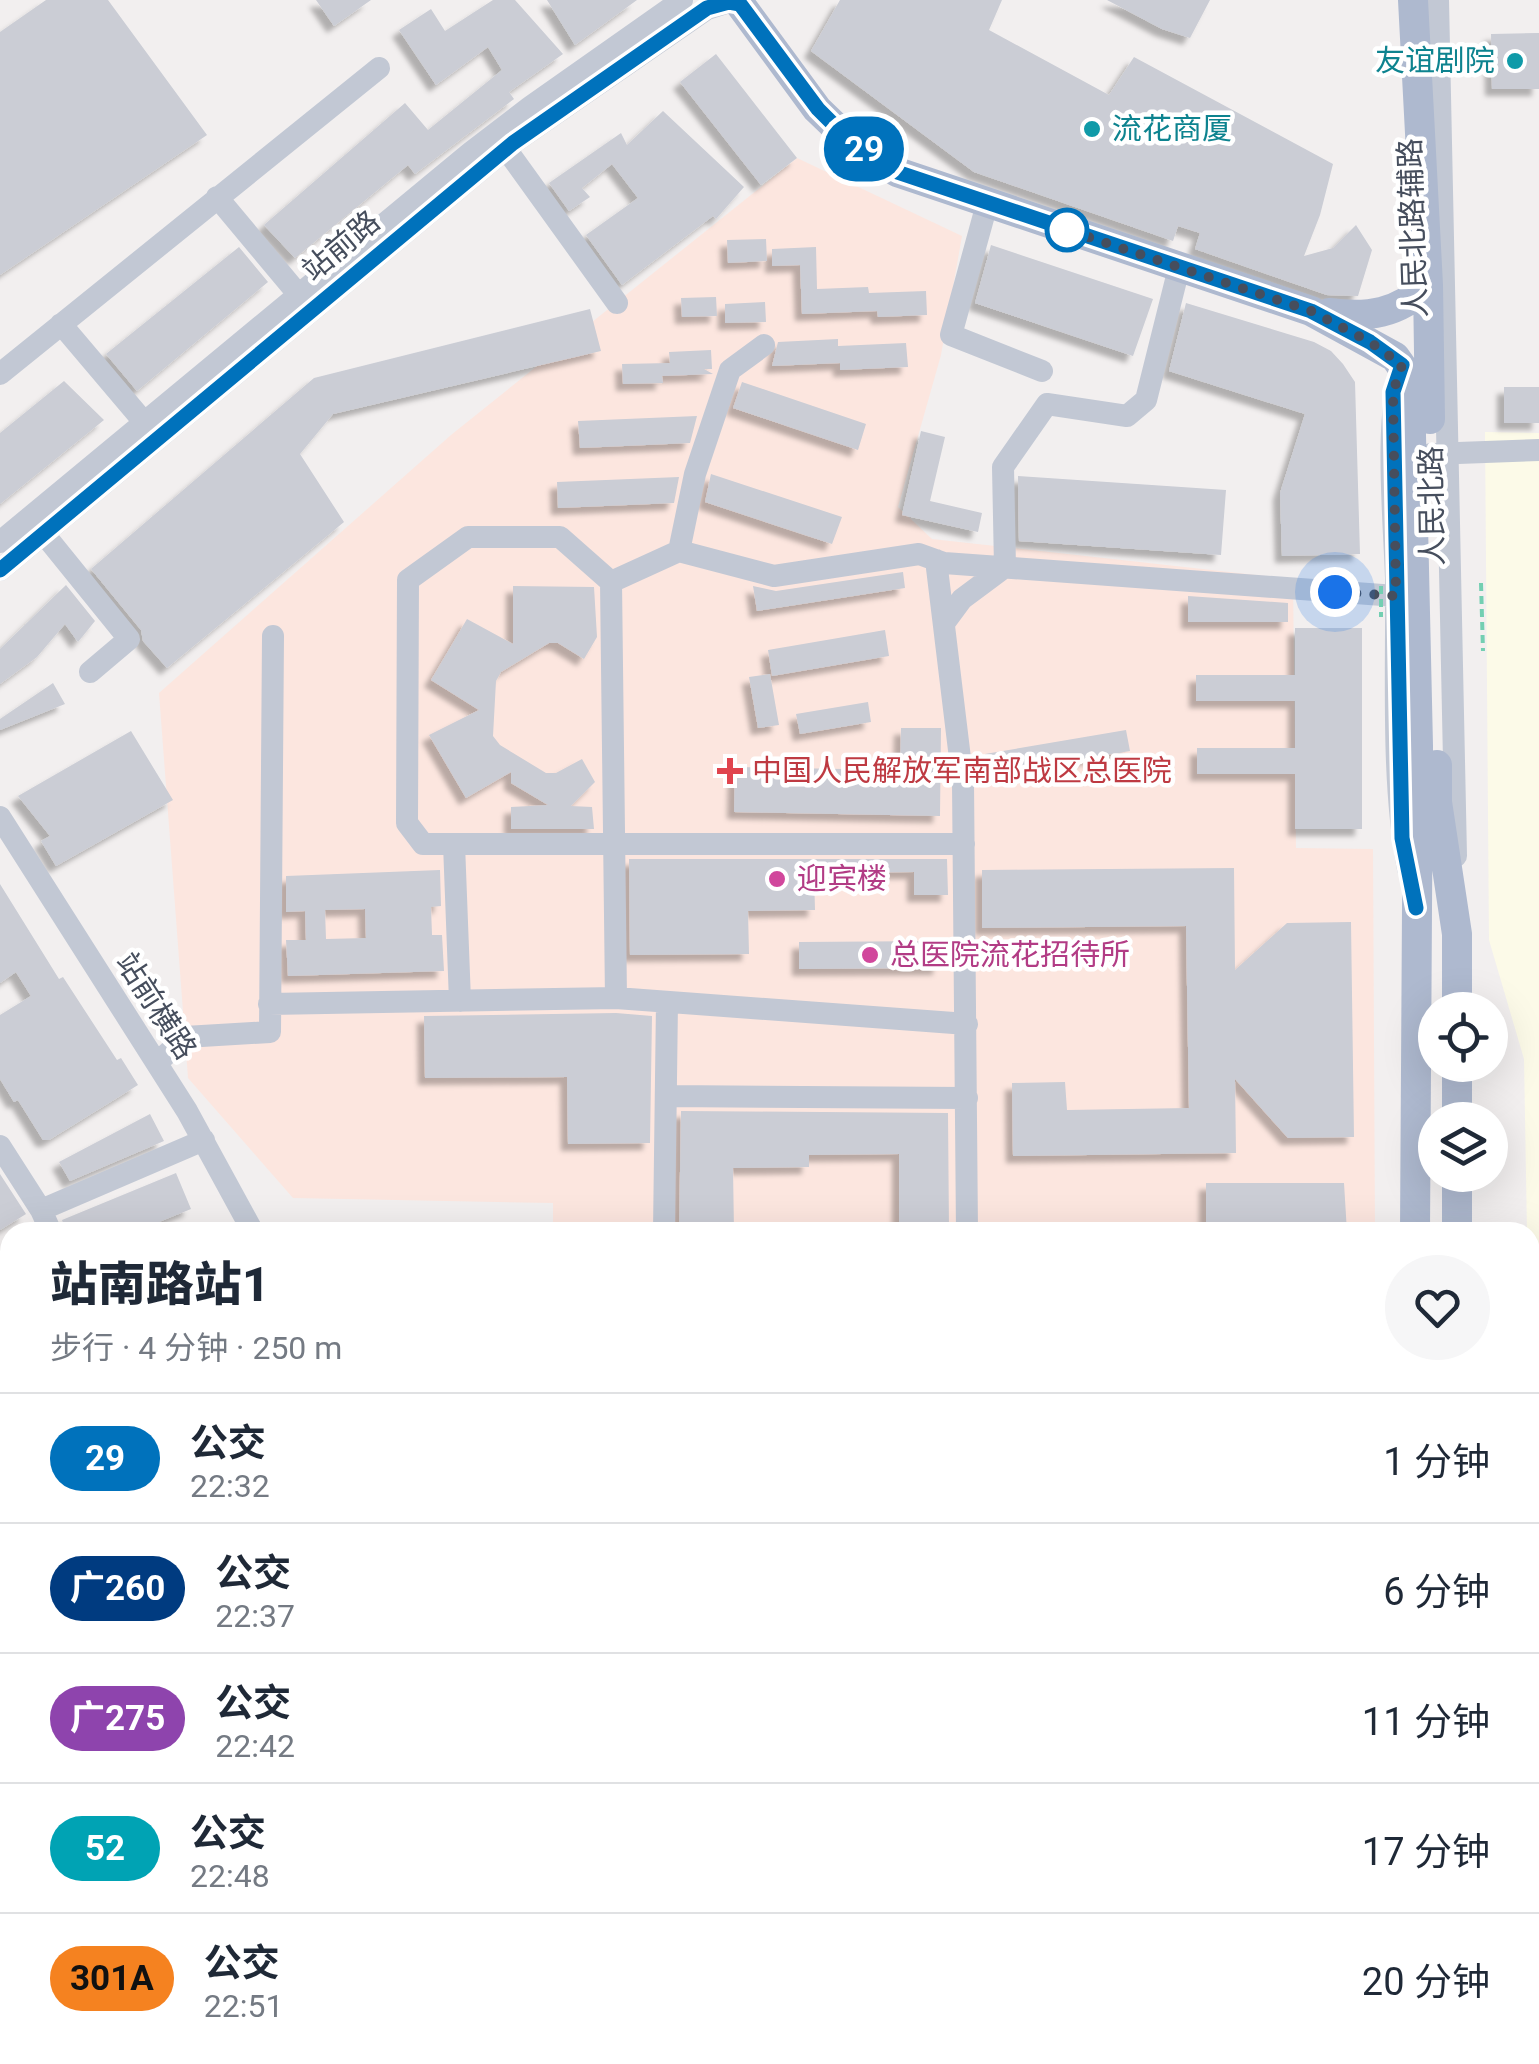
<!DOCTYPE html>
<html lang="zh">
<meta charset="utf-8">
<style>
:root{--surface:#fff;--page:#f6f6f7;--text:#1f2937;--muted:#747a83;--line:#e0e1e3}
body{margin:0;font-family:Roboto,"Noto Sans SC",sans-serif;background:var(--page);color:var(--text);height:100vh;display:flex;flex-direction:column;font-size:38px;white-space:nowrap}
*{box-sizing:border-box;margin:0}
p{font-size:32px;color:var(--muted)}
.icon{flex:none;width:55px;height:55px;fill:none;stroke:currentColor;stroke-width:2;stroke-linecap:round;stroke-linejoin:round}
.map{position:relative;flex:1;overflow:hidden}
.panel{position:absolute;left:0px;top:1222px;width:1540px;height:842px;display:flex;flex-direction:column;background:var(--surface);border-radius:30px 30px 0 0;box-shadow:0 10px 40px #0002}
.panel>*{flex:none}
.badge{padding:0 20px;border-radius:32px;font-size:35px;line-height:65px}
.buttons{position:absolute;left:1418px;top:992px;display:grid;gap:20px}
.buttons a{display:grid;place-items:center;width:90px;height:90px;border-radius:50%;background:var(--surface);box-shadow:0 10px 40px #0002;font-size:50px}
.you{position:absolute;width:50px;height:50px;margin:-25px;border:8px solid #fff;border-radius:50%;background:#1a73e8;box-shadow:0 0 0 15px #1a73e833}
.map>.badge{position:absolute;translate:-50% -50%;box-shadow:0 0 0 5px #fff}
.round{display:grid;place-items:center;flex:none;width:105px;height:105px;border-radius:52px;background:var(--page)}
.headline{display:flex;align-items:center;justify-content:space-between;height:170px;padding:0 50px}
h1{font-size:48px;font-weight:800;line-height:75px}
ul{padding:0;list-style:none}
li{display:flex;align-items:center;gap:30px;height:130px;padding:0 50px;border-top:2px solid var(--line)}
li div{flex:1}
li b{display:block;font-size:38px}
li em{font-style:normal}
li .badge{min-width:110px;font-weight:700;text-align:center}
.map>svg:first-child{display:block}
.commercial{fill:#fcfae8}
.medical{fill:#fce6df}
.park{fill:#bcf0d9}
.water{fill:url(#water-waves)}
.building{fill:#cbcdd5;fill-rule:evenodd;filter:url(#shadow)}
.lines{fill:none;stroke-linecap:round;stroke-linejoin:round}
.path{stroke:#73cfb2;stroke-width:4;stroke-dasharray:8 5;stroke-linecap:butt}
.minor{stroke:#c2c8d4;stroke-width:22}
.major{stroke:#aeb9cf;stroke-width:30}
.path-bridge{stroke:#73cfb2;stroke-width:4;stroke-dasharray:8 5;stroke-linecap:butt}
.line-casing{stroke:#fff;stroke-width:22}
.line{stroke:#0072bc;stroke-width:15}
.walk{stroke:#464e5d;stroke-width:10;stroke-dasharray:0 18}
.culture-dot{fill:#0f9aa8;stroke:#fff;stroke-width:4}
.stop-dot{fill:#fff;stroke:#0072bc;stroke-width:5}
.health-dot{fill:#e0444e;stroke:#fff;stroke-width:4}
.hotel-dot{fill:#d1479c;stroke:#fff;stroke-width:4}
.labels{text-anchor:middle;stroke-width:9;stroke-linejoin:round;paint-order:stroke}
.culture-label{font-size:30px;fill:#0d838f;stroke:#fff;text-anchor:end}
.street-label{font-size:30px;fill:#464e5d;stroke:#fff}
.health-label{font-size:30px;fill:#be3a42;stroke:#fff;text-anchor:start}
.hotel-label{font-size:30px;fill:#b23c85;stroke:#fff;text-anchor:start}
</style>
<div class="map">
<svg width="1539" height="2064" viewBox="0 0 1539 2064">
<defs>
<pattern id="water-waves" width="16" height="10" patternUnits="userSpaceOnUse" patternTransform="scale(2.5)"><rect width="16" height="10" fill="#88c7ee"/><path d="M0 5q4-4 8 0t8 0" fill="none" stroke="#71a4c4"/></pattern>
<filter id="shadow"><feDropShadow dx="-7" dy="7" stdDeviation="2.5" flood-color="#0004"/></filter>
</defs>
<rect width="100%" height="100%" fill="#f2efef"/>
<!-- commercial -->
<path class="commercial" d="M1485,432L1539,433V1541L1533,1540L1530,1535V1232H1527L1524,1059L1489,940Z"/>
<!-- medical -->
<path class="medical" d="M797,158L962,236L941,355L898,507L932,539L1293,579L1296,848L1373,849L1375,1232H553V1203L293,1198L188,1078L159,693L451,435Z"/>
<!-- park -->
<path class="park" d="M96,2055H1188L1189,2064H84Z"/>
<!-- water -->
<path class="water" d="M255,2055H1142L1143,2064H253Z"/>
<!-- building -->
<path class="building" d="M46,0H108L207,135L0,275V32Z
M316,0H371L334,26Z
M493,0H515L563,54L509,92L514,99L415,174L408,165L295,258L264,225L405,103L428,130L502,70L488,47L436,85L399,30L431,9L445,31Z
M547,0H637L575,45Z
M840,0H1002L989,30L1109,95L1134,57L1333,164L1320,215L1304,256L1333,248L1356,225L1372,250L1358,296L1327,295L1195,249L1200,233L1178,226L1173,241L974,172L811,51Z
M1107,0H1210L1190,38L1162,29Z
M1539,33V89H1492L1491,34Z
M716,54L797,158L761,185L680,82Z
M663,111L744,187L716,219L713,216L622,285L586,235L638,198L612,164L582,188L590,197L569,211L549,183L621,133L627,145Z
M766,239L767,261L728,263L727,240Z
M991,245L1153,299L1133,356L975,303Z
M239,247L268,282L137,391L106,354Z
M816,247L817,289L868,287L869,293L926,291L927,315L878,317L877,311L802,314L800,265L772,266V249Z
M716,297L717,316L682,317L681,298Z
M765,302L766,322L725,323V304Z
M1186,303L1314,342L1331,351L1343,364L1355,382L1360,554L1282,556L1280,493L1305,414L1169,371Z
M590,309L601,351L333,414L300,454L344,522L167,668L143,641L141,630L91,569L314,378Z
M838,339V346L906,343L908,367L840,370V363L772,366L778,342Z
M711,350L712,369H704L713,374L662,376L663,383L623,384L622,364L670,363L669,352Z
M64,381L104,420L0,504V433Z
M742,382L866,424L858,450L733,408Z
M1504,387H1539V423H1504Z
M697,416L690,443L580,448L578,421Z
M921,431L945,437L930,501L982,513L978,532L902,515Z
M711,474L842,517L832,544L705,502Z
M1018,476L1226,490L1221,555L1019,541Z
M679,477L674,503L558,508L557,482Z
M903,572L905,588L757,611L753,586L776,591Z
M66,585L95,621L78,642L65,624L37,657L0,684V649Z
M513,586L594,587L597,637L584,659L558,643H549L501,672L496,681L493,736L500,745L546,773H556L582,759L595,782L571,806L592,807L594,829H511V807L548,805L511,783V772L466,798L429,735L479,710L431,680L467,619L513,644Z
M1188,596L1288,603V622H1188Z
M1295,628H1362V829H1295V774H1197V748H1295V701H1196V675H1295Z
M885,630L889,656L772,676L768,650Z
M770,674L779,725L758,728L749,677Z
M53,683L65,704L0,730V719Z
M868,702L871,722L800,734L796,714Z
M901,728H941L940,816L734,812L735,767L900,770Z
M1126,730L1130,751L989,775L985,754Z
M131,731L173,800L56,866L41,841L50,836L18,796Z
M629,859H947L948,895H914V872L814,873L815,910L748,911L749,954L630,955Z
M1234,868L1235,970L1287,923L1351,922L1354,1137L1288,1138L1235,1079L1236,1153L1013,1156L1012,1083L1065,1082L1067,1110L1189,1108L1186,926L982,928V870Z
M440,870L441,906L431,907L432,935H442L444,971L288,976L286,940H306L305,911L286,912V876ZM365,909L366,938L326,939L325,910Z
M0,884L59,979L63,977L117,1060L121,1058L138,1085L49,1140H43L18,1100L14,1102L0,1079V1015L31,996L16,972L0,983Z
M940,941V968L799,969V942Z
M616,1013L652,1016L650,1143L568,1144L567,1077L425,1078L424,1016Z
M681,1111L948,1113L949,1232H899V1154L809,1155V1167L733,1168L734,1232H679Z
M150,1114L164,1141L70,1181L59,1162Z
M176,1173L191,1209L134,1232H66L62,1220Z
M0,1174L26,1214L0,1230Z
M1206,1183H1344L1347,1232H1206Z"/>
<g class="lines">
<!-- path -->
<path class="path" d="M1481,583L1483,651
M1171,2055L1172,2064
M205,2064L207,2055"/>
<!-- minor -->
<path class="minor" d="M1438,0L1456,856
M506,149L617,303
M217,197L298,294
M987,204L951,335L1042,371
M61,324L144,422
M1402,365C1384,419 1394,518 1396,578C1397,669 1391,781 1408,869
M0,374L379,68
M1431,454L1539,450
M44,534L129,639L90,672
M0,542L470,153L530,107L682,0
M679,551L695,474L730,370L764,345
M936,560L963,783L967,1232
M0,570L513,143L707,9L729,2L740,4
M611,582L560,537H468L408,580L407,823L423,844H964
M945,622L962,599L1005,567L1003,467L1047,404L1127,416L1146,400L1179,268
M0,817L187,1111L253,1232
M454,844L460,1001
M616,998L611,582L679,551L774,576L919,554L944,563L1396,596
M269,1004L616,998L967,1024
M157,1063L185,1037L270,1032L273,636
M666,1096L967,1098
M0,1146L41,1210L51,1232
M41,1210L204,1140
M664,1232L667,1002
M0,1632L10,1628
M0,2055L10,2048
M30,2064L43,2055"/>
<!-- major -->
<path class="major" d="M737,0L817,109L843,134L897,172L1311,311L1395,357L1407,374L1410,391L1418,746L1415,1232
M1413,0L1428,285L1430,419
M1329,313C1368,318 1398,314 1428,285
M1437,765V802L1457,934V1010
M1457,1065V1120
M1457,1175V1232
M1530,1594L1539,1599
M1530,1639L1539,1638
M1434,2055V2064
M1470,2055V2064"/>
<!-- path-bridge -->
<path class="path-bridge" d="M1381,586V617"/>
</g>
<g class="lines">
<defs>
<path id="line" d="M0,570L513,143L707,8L729,2L740,4L818,109L843,134L897,172L1311,311L1370,342L1402,365L1393,392L1402,838L1416,908"/>
</defs>
<!-- line casing -->
<use href="#line" class="line-casing"/>
<!-- line -->
<use href="#line" class="line"/>
<!-- walk -->
<path class="walk" d="M1067,230L1061,228L1311,311L1370,342L1402,365L1393,392L1396,596L1335,592"/>
</g>
<!-- markers -->
<g class="culture-dot">
<circle cx="1515" cy="61" r="10"/>
<circle cx="1092" cy="129" r="10"/>
</g>
<circle class="stop-dot" cx="1067" cy="230" r="20"/>
<path class="health-dot" d="M725 756h10v10h10v10h-10v10h-10v-10h-10v-10h10z"/>
<g class="hotel-dot">
<circle cx="777" cy="879" r="10"/>
<circle cx="870" cy="955" r="10"/>
</g>
<g class="labels">
<!-- culture labels -->
<g class="culture-label">
<text x="1495" y="71">友谊剧院</text>
<text x="1112" y="139" text-anchor="start">流花商厦</text>
</g>
<!-- street labels -->
<g class="street-label">
<text transform="translate(1413 228) rotate(-92)" y="10">人民北路辅路</text>
<text transform="translate(341 246) rotate(-40)" y="10">站前路</text>
<text transform="translate(1432 506) rotate(-91)" y="10">人民北路</text>
<text transform="translate(156 1006) rotate(57)" y="10">站前横路</text>
</g>
<!-- health labels -->
<g class="health-label">
<text x="752" y="781">中国人民解放军南部战区总医院</text>
</g>
<!-- hotel labels -->
<g class="hotel-label">
<text x="797" y="889">迎宾楼</text>
<text x="890" y="965">总医院流花招待所</text>
</g>
</g>
</svg>
<div class="buttons">
<a><svg class="icon" aria-label="locate" viewBox="0 0 24 24"><circle cx="12" cy="12" r="6"/><path d="M12 2v4M12 18v4M2 12h4M18 12h4"/></svg></a>
<a><svg class="icon" aria-label="layers" viewBox="0 0 24 24"><path d="M12 4l9 5-9 5-9-5zM3 14l9 5 9-5"/></svg></a>
</div>
<div class="you" style="left:1335px;top:592px"></div>
<b class="badge" style="left:864px;top:149px;background:#0072bc;color:#fff">29</b>
<section class="panel">
<div class="headline"><div><h1>站南路站1</h1><p>步行 · 4 分钟 · 250 m</p></div><a class="round"><svg class="icon" aria-label="heart" viewBox="0 0 24 24"><path d="M12 20l-8-8c-3-5 5-10 8-4 3-6 11-1 8 4z"/></svg></a></div>
<ul>
<li><span class="badge" style="background:#0072bc;color:#fff">29</span><div><b>公交</b><p>22:32</p></div><em>1 分钟</em></li>
<li><span class="badge" style="background:#003b80;color:#fff">广260</span><div><b>公交</b><p>22:37</p></div><em>6 分钟</em></li>
<li><span class="badge" style="background:#8e44ad;color:#fff">广275</span><div><b>公交</b><p>22:42</p></div><em>11 分钟</em></li>
<li><span class="badge" style="background:#00a3b4;color:#fff">52</span><div><b>公交</b><p>22:48</p></div><em>17 分钟</em></li>
<li><span class="badge" style="background:#f58220;color:#111">301A</span><div><b>公交</b><p>22:51</p></div><em>20 分钟</em></li>
</ul>
</section>
</div>
